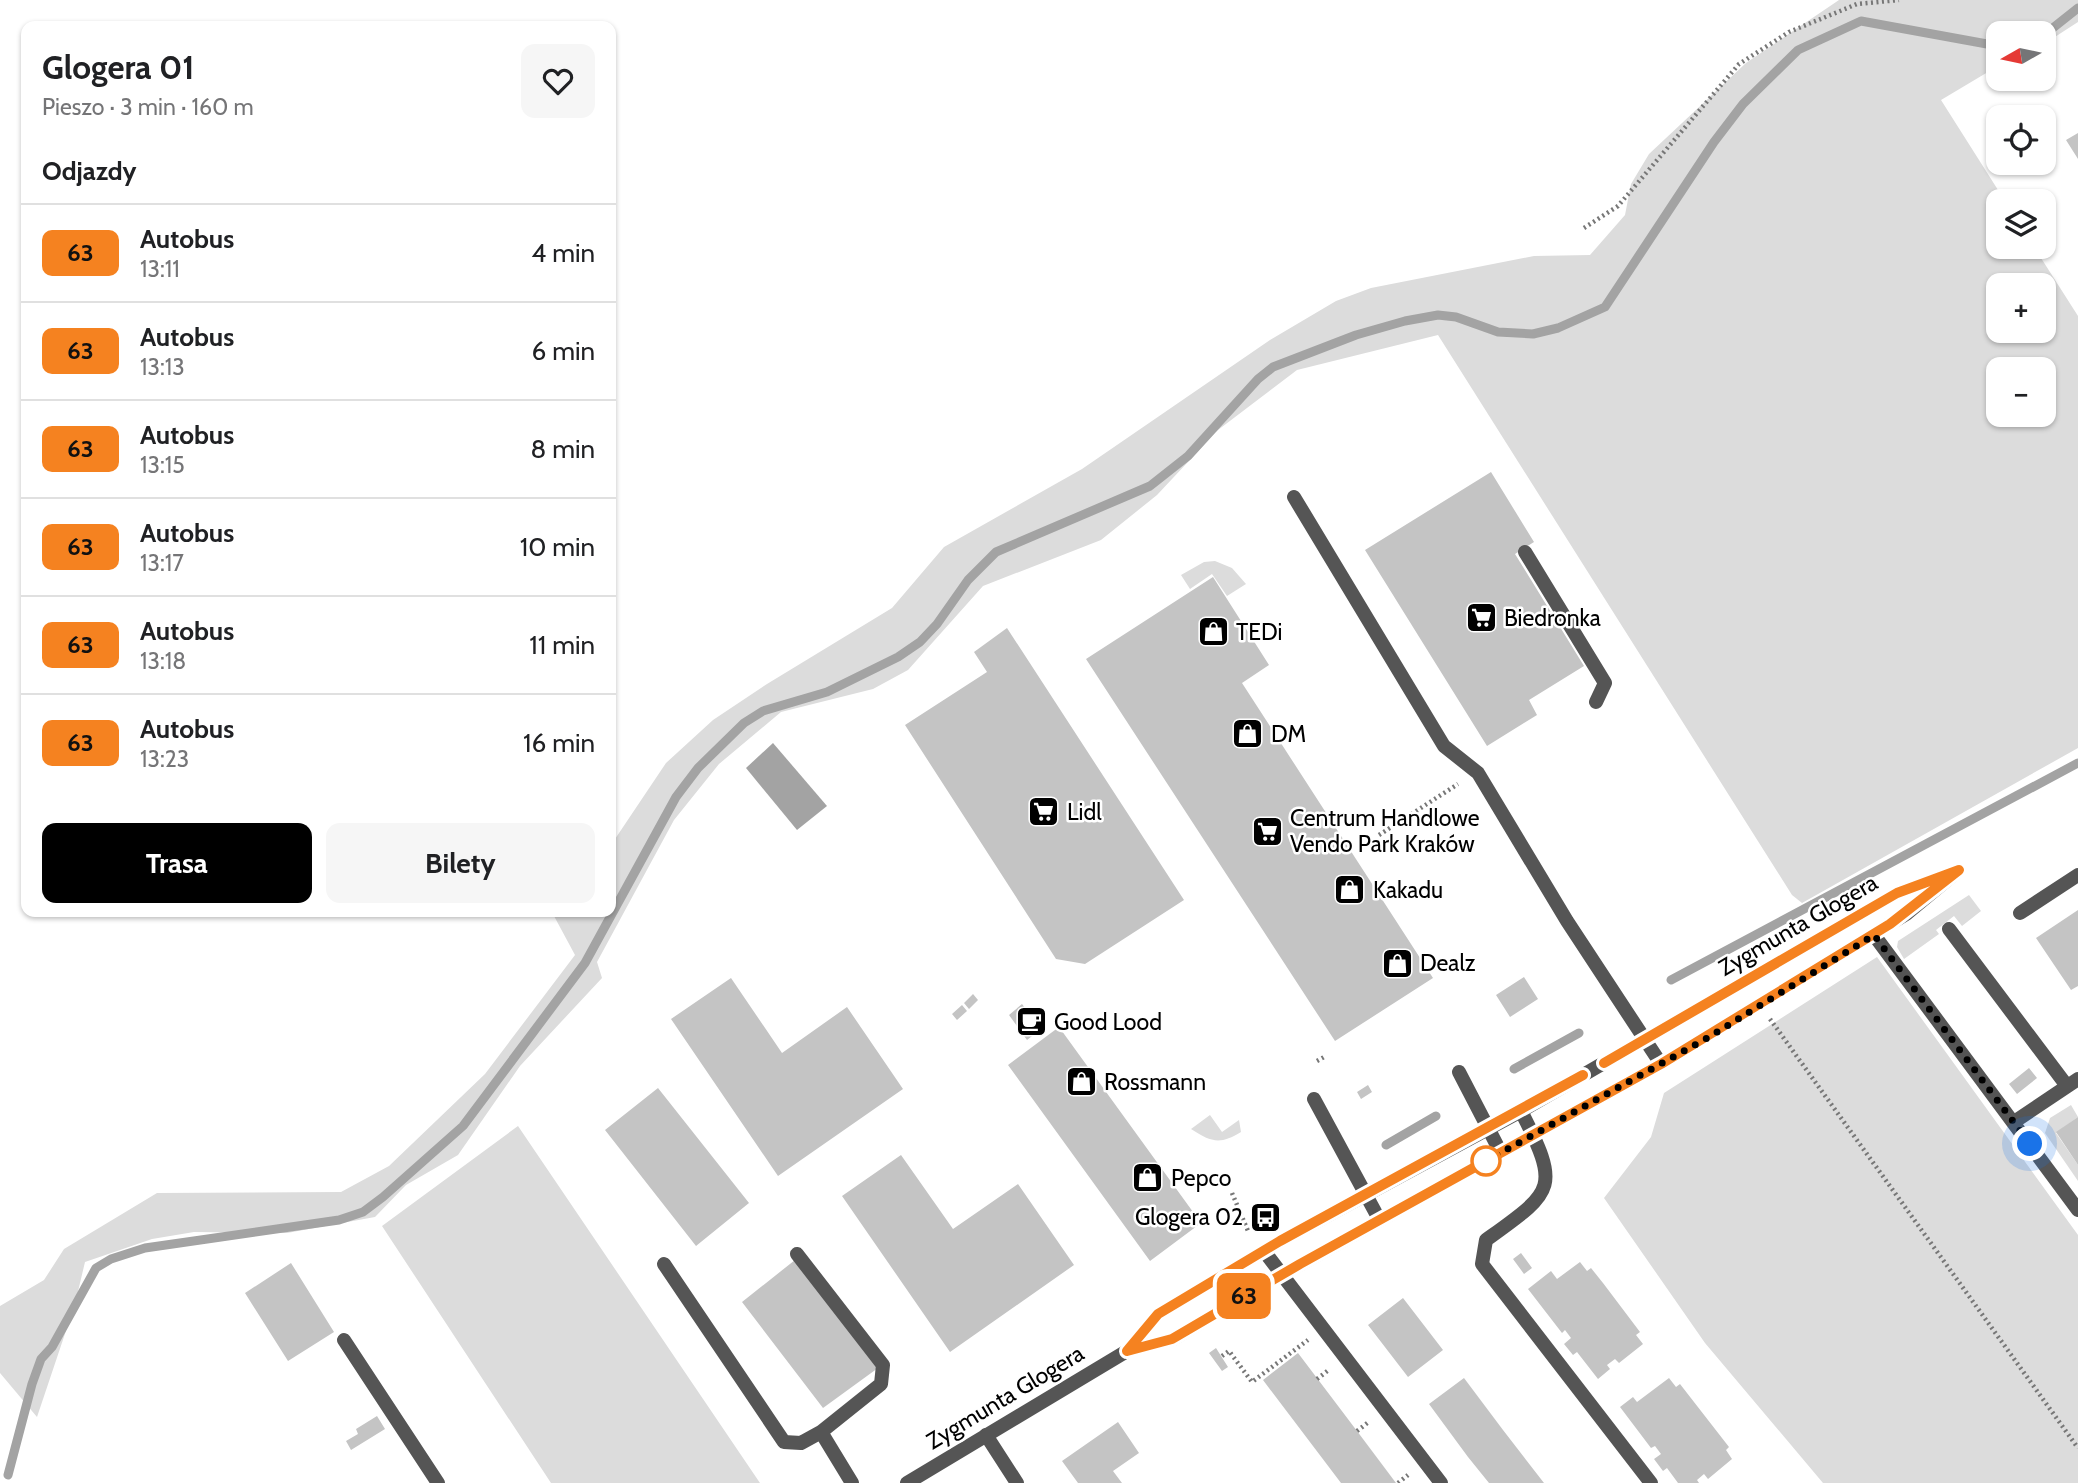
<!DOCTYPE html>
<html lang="pl">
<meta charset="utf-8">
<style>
:root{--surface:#fff;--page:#f6f6f6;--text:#202124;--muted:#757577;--line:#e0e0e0;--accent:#000}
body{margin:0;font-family:Cabin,sans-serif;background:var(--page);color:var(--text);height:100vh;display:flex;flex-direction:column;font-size:26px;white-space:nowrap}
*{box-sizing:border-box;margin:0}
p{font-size:23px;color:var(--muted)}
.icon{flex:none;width:38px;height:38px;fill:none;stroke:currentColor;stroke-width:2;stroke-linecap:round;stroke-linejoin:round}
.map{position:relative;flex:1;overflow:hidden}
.side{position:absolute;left:21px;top:21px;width:595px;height:896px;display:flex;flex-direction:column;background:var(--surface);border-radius:14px;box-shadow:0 2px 5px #0004}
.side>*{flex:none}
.badge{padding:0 14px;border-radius:10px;font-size:24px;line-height:46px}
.needle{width:46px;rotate:261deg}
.fabs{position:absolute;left:1986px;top:21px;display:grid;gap:14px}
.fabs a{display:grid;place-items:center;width:70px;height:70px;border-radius:14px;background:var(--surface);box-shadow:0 2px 5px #0004;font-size:35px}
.you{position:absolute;width:35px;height:35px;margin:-18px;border:5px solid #fff;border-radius:50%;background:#1a73e8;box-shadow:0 0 0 10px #1a73e833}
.map>.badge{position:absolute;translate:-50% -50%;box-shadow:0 0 0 4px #fff}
h2{padding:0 21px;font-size:26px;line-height:63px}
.round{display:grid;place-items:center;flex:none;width:74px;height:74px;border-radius:14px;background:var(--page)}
.summary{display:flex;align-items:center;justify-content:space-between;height:119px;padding:0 21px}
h1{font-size:33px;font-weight:700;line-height:52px}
.action{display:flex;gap:14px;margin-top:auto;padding:14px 21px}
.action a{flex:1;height:80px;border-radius:14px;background:var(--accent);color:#fff;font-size:28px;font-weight:700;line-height:80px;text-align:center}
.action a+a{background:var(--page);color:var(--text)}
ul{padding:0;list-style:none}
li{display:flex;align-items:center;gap:21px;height:98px;padding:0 21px;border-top:2px solid var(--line)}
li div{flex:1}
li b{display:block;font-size:26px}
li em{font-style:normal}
li .badge{min-width:77px;font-weight:700;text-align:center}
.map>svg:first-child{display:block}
.green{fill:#dcdcdc;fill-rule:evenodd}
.water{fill:#a3a3a3}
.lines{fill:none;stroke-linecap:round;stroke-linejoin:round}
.stream{stroke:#a3a3a3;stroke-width:9}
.building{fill:#c4c4c4}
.path{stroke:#777;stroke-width:4.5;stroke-dasharray:2 3.5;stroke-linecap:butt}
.service{stroke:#555;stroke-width:14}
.minor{stroke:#555;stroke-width:14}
.tertiary{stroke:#555;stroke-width:14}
.line-casing{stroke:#fff;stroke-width:16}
.line{stroke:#f58220;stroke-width:10}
.walk{stroke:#000;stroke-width:7;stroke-dasharray:0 12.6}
.stop-dot{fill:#fff;stroke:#f58220;stroke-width:3.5}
.labels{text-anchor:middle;stroke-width:5;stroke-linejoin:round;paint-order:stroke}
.poi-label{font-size:23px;fill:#000;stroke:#fff;text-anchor:start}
.street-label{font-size:23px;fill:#000;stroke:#fff}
</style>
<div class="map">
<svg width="2078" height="1483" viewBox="0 0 2078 1483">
<rect width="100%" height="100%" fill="#fff"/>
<!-- green -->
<path class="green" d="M1839,0H2078V22L2044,44V33H1998V66L1941,100L2005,201H1998V247H2034L2078,316V748L1802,903L1792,895L1438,335L1297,370L1218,430L1157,495L1101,540L983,586L908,670L873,689L781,712L719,764L674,820L597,962L602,978L520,1066L458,1155L406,1185L375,1217L287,1233L194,1232L152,1239L85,1262L75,1304L37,1417L0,1373V1306L44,1280L64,1249L157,1193L341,1192L389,1166L485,1074L575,955L554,916L555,912H611V845L666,763L713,720L767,684L892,608L944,547L1082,469L1270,340L1336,301L1371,288L1534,256L1590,255L1625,215L1631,184L1649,154L1746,63ZM1998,285H2044V331H1998ZM1998,369H2044V415H1998Z
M1215,561L1232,568L1246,584L1227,596L1212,574L1190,589L1181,575L1204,562Z
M1969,895L1981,911L1962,926L1954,916L1936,930L1939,934L1904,959L1897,947L1898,941Z
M1877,957L2078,1235V1483H1823L1705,1343L1604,1198L1651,1137L1664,1093Z
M2071,1105L2078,1117L2056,1133L2078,1165V1181L2045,1133L2050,1118Z
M1210,1115L1222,1132L1239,1120L1241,1132C1220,1145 1211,1142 1191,1129Z
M518,1126L760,1483H551L382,1226Z"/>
<!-- water -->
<path class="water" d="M773,743L827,806L797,830L746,768Z"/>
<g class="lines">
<!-- stream -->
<path class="stream" d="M2044,35L2078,8
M1671,980L2078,763
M1514,1069L1579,1033
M1386,1145L1436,1116
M8,1475L32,1384L41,1359L52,1347L96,1268L111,1259L145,1248L339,1220L363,1212L383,1197L463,1126L585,963L676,797L698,768L744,723L763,711L827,692L898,657L920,642L937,624L968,580L996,552L1150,486L1188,456L1258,379L1273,367L1356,335L1405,321L1438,315L1456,317L1498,332L1533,334L1558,328L1605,307L1714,142L1743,104L1798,50L1861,21L1998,46"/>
</g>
<!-- building -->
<path class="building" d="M2078,133V159L2066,140Z
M1491,472L1534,542L1515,554L1584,666L1529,700L1537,715L1487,746L1365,550Z
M1213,577L1269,665L1242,683L1433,978L1335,1041L1086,659Z
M1007,628L1184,900L1085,964L1056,959L905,725L987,672L974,652Z
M2078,910V986L2071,990L2036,938Z
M1524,977L1538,999L1510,1017L1496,995Z
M731,978L782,1053L847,1007L903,1089L778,1176L671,1019Z
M973,994L978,1000L969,1009L964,1003Z
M1022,1004L1041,1029L1027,1040L1009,1015Z
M962,1005L967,1011L957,1020L952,1014Z
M1059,1027L1201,1223L1150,1261L1008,1065Z
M2029,1068L2037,1078L2017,1094L2009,1084Z
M1368,1085L1372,1092L1361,1099L1357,1092Z
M658,1088L749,1203L696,1246L605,1130Z
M2078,1117V1165L2056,1132Z
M901,1155L953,1229L1018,1184L1074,1265L950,1352L842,1196Z
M1521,1253L1532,1268L1524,1274L1513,1259Z
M795,1260L878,1368L823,1408L742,1302Z
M1580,1262L1587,1271L1591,1268L1603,1283L1640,1332L1636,1335L1643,1344L1619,1363L1615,1359L1607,1365L1610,1369L1598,1379L1577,1352L1573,1355L1564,1344L1571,1338L1565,1330L1562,1333L1528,1289L1551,1271L1557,1279Z
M291,1263L334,1332L288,1361L245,1293Z
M1403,1298L1443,1350L1408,1377L1368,1325Z
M1216,1348L1228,1367L1222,1371L1209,1353Z
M1298,1353L1357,1431L1396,1483H1341L1263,1380Z
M1464,1378L1503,1430L1544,1483H1489L1468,1457L1429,1404Z
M1669,1378L1676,1387L1680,1384L1729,1447L1726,1450L1732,1459L1708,1479L1704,1474L1697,1480L1699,1483H1678L1667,1468L1663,1471L1654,1459L1661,1454L1655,1446L1651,1448L1620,1407L1633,1397L1637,1402Z
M377,1416L385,1429L351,1450L346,1441L358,1434L356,1429Z
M1118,1422L1139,1453L1113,1471L1122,1483H1078L1062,1461Z"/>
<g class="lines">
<!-- path -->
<path class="path" d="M1584,228L1618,206L1739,64L1789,32L1857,4L1899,0
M1379,835L1458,784
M1770,1019L2078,1448
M1317,1061L1326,1056
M1232,1193L1248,1231
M1222,1356L1229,1351L1252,1382L1308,1340
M1317,1379L1330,1369
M1357,1431L1370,1421
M1398,1483L1408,1475"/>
<!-- service -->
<path class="service" d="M1294,497L1444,746L1478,773L1567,921L1661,1064
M1525,552L1605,683L1596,702
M1459,1072L1501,1153
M1314,1099L1379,1219
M1521,1111C1561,1189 1554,1191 1486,1240L1482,1264L1651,1483
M1264,1251L1441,1483
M797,1254L883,1365L881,1384L821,1432L852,1483
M664,1264L784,1442L801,1443L821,1432
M344,1340L438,1483"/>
<!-- minor -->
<path class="minor" d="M2020,913L2078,875
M1949,929L2067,1086
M1874,935L2078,1210
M2014,1122L2078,1079
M986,1435L1017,1483"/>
<!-- tertiary -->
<path class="tertiary" d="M1127,1351L1158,1314L1280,1241L1521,1111L1897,893L1949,874
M907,1483L1127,1351L1173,1339L1281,1275L1661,1064L1906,914L1959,870"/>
</g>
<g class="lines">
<defs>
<path id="line" d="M1583,1075L1280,1241L1158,1314L1127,1351L1172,1339L1300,1264L1661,1064L1890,924L1959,870L1897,893L1604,1063"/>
</defs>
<!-- line casing -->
<use href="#line" class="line-casing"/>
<!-- line -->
<use href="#line" class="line"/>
<!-- walk -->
<path class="walk" d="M1486,1161L1709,1037L1874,935L2030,1144"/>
</g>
<!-- icons -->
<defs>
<symbol id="supermarket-square" viewBox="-11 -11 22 22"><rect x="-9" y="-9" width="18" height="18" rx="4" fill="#000" stroke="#fff"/><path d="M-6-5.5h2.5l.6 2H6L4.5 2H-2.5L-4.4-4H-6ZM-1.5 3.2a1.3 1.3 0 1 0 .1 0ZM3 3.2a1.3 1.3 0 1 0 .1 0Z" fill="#fff"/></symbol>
<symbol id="shop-square" viewBox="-11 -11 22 22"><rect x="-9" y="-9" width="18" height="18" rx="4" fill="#000" stroke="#fff"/><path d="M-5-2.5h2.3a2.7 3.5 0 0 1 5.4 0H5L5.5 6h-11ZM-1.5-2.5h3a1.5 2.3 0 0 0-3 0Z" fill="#fff"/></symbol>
<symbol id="cafe-square" viewBox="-11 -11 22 22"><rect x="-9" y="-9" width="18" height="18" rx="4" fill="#000" stroke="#fff"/><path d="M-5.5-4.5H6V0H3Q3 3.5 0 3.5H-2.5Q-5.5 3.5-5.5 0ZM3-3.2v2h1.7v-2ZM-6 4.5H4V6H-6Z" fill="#fff"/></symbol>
<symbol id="bus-square" viewBox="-11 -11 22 22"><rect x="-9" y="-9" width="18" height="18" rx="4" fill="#000" stroke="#fff"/><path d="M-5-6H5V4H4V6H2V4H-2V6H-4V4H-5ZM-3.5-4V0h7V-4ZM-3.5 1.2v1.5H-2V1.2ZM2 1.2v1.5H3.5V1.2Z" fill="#fff"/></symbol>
</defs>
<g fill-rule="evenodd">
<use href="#supermarket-square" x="1464" y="600" width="35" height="35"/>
<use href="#shop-square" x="1196" y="614" width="35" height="35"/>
<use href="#shop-square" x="1230" y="716" width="35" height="35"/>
<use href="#supermarket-square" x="1026" y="794" width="35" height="35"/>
<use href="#supermarket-square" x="1250" y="814" width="35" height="35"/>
<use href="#shop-square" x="1332" y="872" width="35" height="35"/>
<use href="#shop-square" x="1380" y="946" width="35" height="35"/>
<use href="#cafe-square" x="1014" y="1004" width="35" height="35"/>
<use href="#shop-square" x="1064" y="1064" width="35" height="35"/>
<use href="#shop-square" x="1130" y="1160" width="35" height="35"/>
<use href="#bus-square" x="1248" y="1200" width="35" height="35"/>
</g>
<!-- markers -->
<circle class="stop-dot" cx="1486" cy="1161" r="14"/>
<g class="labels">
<!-- poi labels -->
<g class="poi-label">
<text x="1504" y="626">Biedronka</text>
<text x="1236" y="640">TEDi</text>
<text x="1271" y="742">DM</text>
<text x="1067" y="820">Lidl</text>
<text x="1290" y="826">Centrum Handlowe<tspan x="1290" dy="26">Vendo Park Kraków</tspan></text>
<text x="1373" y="898">Kakadu</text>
<text x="1420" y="971">Dealz</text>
<text x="1054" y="1030">Good Lood</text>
<text x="1104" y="1090">Rossmann</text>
<text x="1171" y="1186">Pepco</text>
<text x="1243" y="1225" text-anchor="end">Glogera 02</text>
</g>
<!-- street labels -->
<g class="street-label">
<text transform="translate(1798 925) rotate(-30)" y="8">Zygmunta Glogera</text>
<text transform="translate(1005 1397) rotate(-31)" y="8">Zygmunta Glogera</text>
</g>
</g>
</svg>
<div class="fabs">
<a><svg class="needle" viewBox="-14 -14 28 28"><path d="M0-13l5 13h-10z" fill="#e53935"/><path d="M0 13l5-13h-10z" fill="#757577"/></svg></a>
<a><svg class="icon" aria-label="locate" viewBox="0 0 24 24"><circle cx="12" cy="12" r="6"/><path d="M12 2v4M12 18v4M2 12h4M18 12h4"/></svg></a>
<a><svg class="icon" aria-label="layers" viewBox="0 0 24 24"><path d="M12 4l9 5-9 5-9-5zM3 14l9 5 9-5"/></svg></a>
<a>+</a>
<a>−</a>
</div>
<div class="you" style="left:2030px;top:1144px"></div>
<b class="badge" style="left:1244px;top:1296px;background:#f58220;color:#111">63</b>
<section class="side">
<div class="summary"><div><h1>Glogera 01</h1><p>Pieszo · 3 min · 160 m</p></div><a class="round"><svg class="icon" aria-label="heart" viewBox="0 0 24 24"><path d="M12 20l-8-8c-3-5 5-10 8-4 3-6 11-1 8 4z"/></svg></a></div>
<h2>Odjazdy</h2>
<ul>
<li><span class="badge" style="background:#f58220;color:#111">63</span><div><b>Autobus</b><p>13:11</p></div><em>4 min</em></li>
<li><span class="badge" style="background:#f58220;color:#111">63</span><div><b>Autobus</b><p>13:13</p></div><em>6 min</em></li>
<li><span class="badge" style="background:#f58220;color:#111">63</span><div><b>Autobus</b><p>13:15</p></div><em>8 min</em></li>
<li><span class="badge" style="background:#f58220;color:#111">63</span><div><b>Autobus</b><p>13:17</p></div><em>10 min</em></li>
<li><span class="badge" style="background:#f58220;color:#111">63</span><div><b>Autobus</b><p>13:18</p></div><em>11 min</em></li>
<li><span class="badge" style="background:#f58220;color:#111">63</span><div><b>Autobus</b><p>13:23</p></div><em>16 min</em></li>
</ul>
<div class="action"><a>Trasa</a><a>Bilety</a></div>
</section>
</div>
